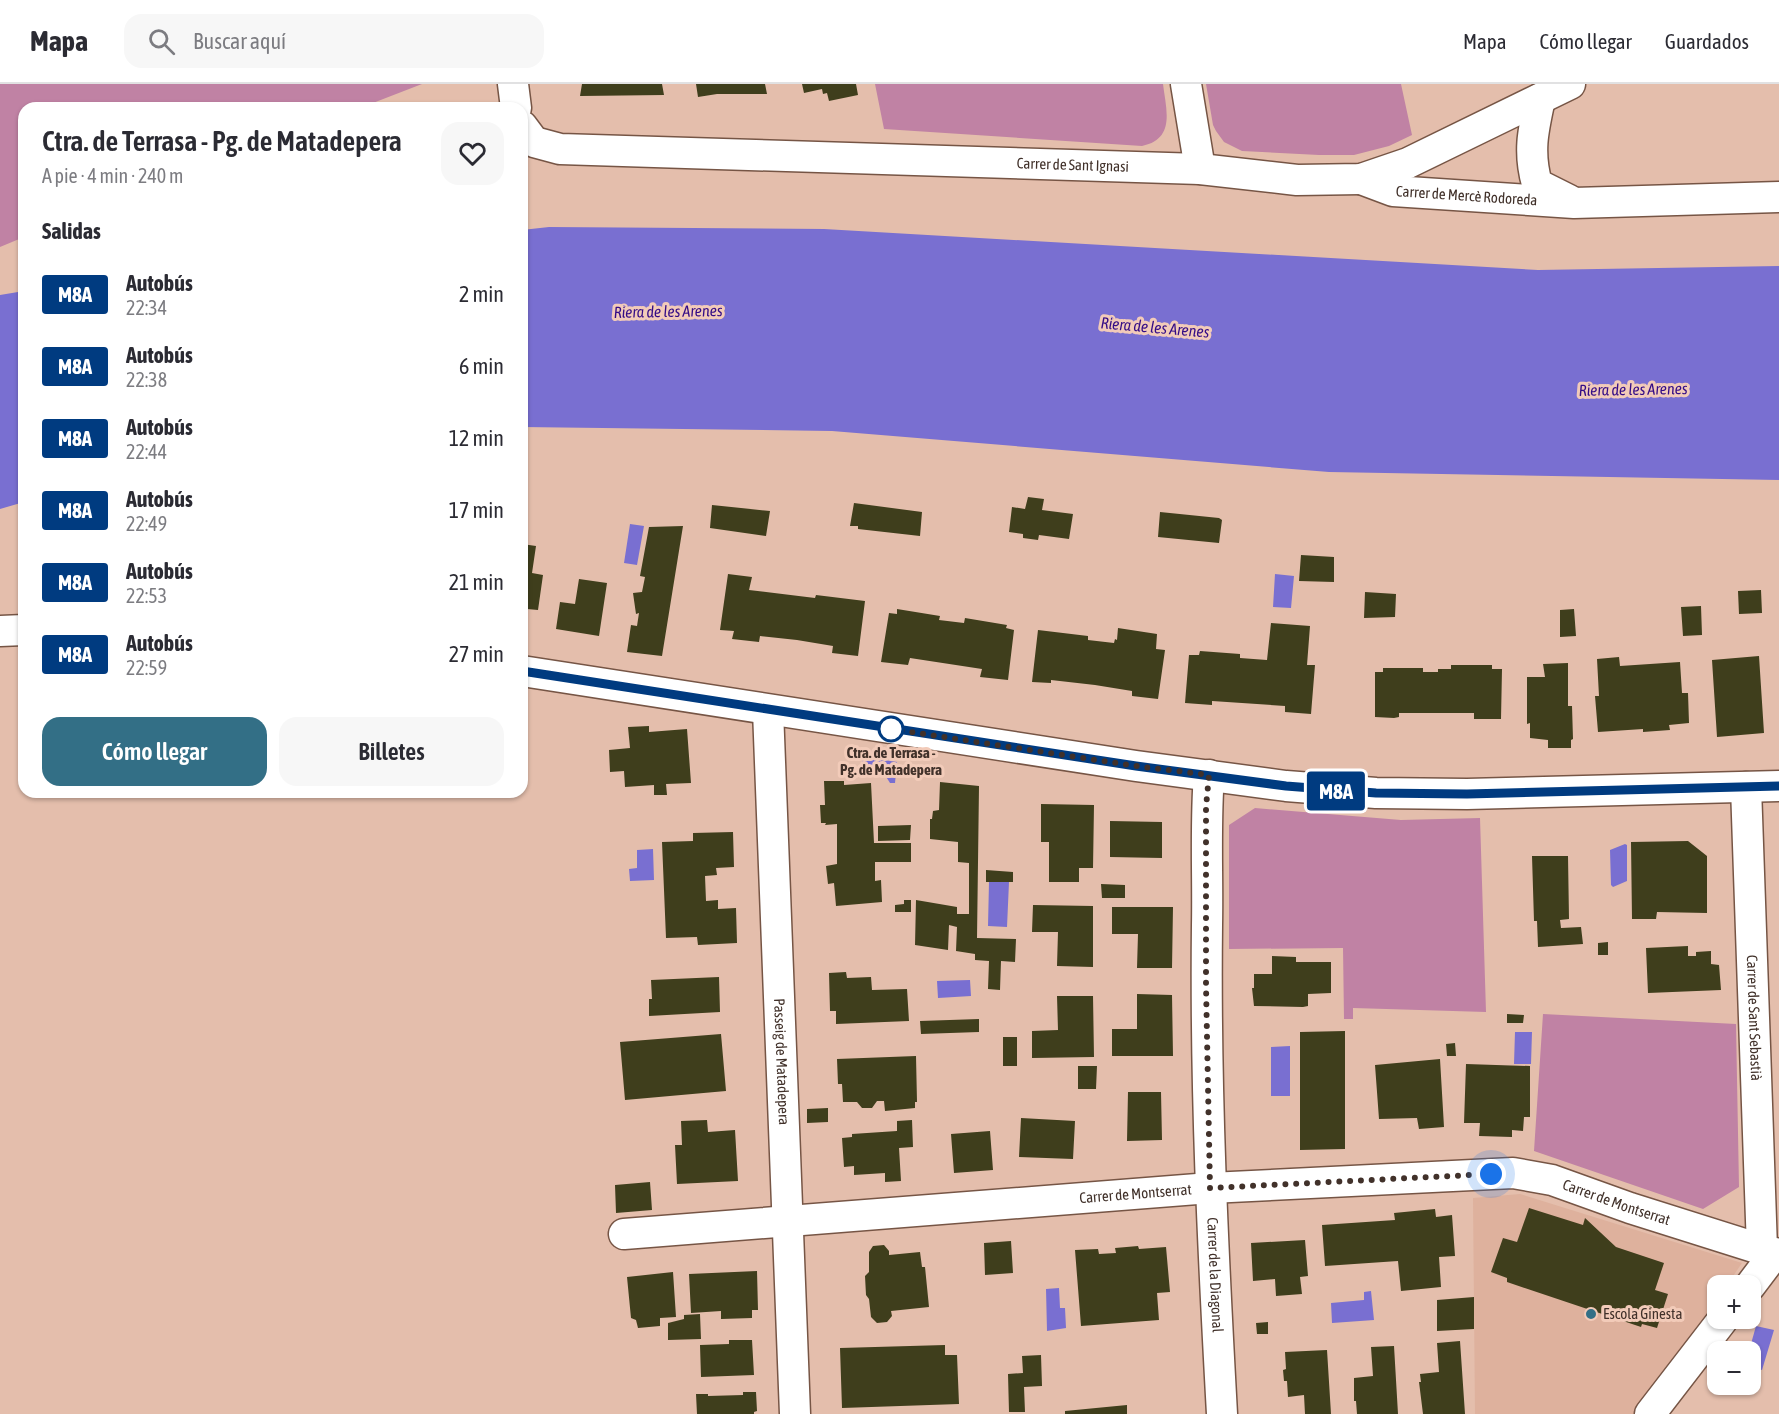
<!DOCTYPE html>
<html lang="es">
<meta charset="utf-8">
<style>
:root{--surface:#fff;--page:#f7f7f7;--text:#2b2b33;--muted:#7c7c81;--line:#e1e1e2;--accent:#336f86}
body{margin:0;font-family:"Asap Condensed",sans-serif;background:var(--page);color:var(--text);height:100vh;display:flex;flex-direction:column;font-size:22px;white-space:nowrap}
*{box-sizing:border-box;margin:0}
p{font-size:20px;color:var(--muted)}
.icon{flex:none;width:33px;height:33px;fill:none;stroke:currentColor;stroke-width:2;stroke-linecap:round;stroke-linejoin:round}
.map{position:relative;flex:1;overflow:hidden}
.drawer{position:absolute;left:18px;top:18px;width:510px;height:696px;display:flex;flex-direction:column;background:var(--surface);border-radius:18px;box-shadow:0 2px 4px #0004}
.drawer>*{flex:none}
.badge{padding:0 12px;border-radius:4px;font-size:21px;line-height:39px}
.controls{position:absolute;left:1707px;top:1191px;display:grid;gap:12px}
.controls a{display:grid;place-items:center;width:54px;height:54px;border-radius:12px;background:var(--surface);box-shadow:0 2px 4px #0004;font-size:30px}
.you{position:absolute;width:30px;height:30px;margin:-15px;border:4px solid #fff;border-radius:50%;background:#1a73e8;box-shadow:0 0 0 9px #1a73e833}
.map>.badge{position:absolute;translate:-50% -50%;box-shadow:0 0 0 3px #fff}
h2{padding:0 24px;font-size:22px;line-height:54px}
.round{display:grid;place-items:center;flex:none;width:63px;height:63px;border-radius:18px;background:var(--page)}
.head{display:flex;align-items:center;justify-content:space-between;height:102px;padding:0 24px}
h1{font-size:28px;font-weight:600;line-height:45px}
.button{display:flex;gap:12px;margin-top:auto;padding:12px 24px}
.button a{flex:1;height:69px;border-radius:18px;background:var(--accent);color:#fff;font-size:24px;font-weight:600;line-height:69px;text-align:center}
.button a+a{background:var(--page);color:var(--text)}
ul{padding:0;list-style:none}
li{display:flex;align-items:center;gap:18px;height:72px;padding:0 24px}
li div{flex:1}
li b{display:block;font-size:22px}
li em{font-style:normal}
li .badge{min-width:66px;font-weight:700;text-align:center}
header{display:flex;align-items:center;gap:36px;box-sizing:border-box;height:84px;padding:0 30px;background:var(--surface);border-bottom:2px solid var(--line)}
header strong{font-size:28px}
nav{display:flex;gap:33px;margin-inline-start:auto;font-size:21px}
.search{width:420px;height:54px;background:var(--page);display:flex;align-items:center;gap:15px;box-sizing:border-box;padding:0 21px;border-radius:18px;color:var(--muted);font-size:22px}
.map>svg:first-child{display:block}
.built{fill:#deb19d}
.green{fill:#c082a4}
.water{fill:#796fd1}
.building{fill:#3f3e1c}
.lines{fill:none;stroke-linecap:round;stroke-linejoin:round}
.minor-casing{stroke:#765545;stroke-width:33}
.minor{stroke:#fff;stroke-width:30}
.line-casing{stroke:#fff;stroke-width:14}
.line{stroke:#003b80;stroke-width:9}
.walk{stroke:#41312a;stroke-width:6;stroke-dasharray:0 10.8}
.stop-dot{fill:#fff;stroke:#003b80;stroke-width:3}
.poi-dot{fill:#336f86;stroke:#f2cbb9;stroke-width:2}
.labels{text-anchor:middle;stroke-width:6;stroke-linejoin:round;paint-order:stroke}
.street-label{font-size:15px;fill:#41312a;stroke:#f2cbb9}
.stop-label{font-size:15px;font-weight:bold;fill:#41312a;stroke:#f2cbb9}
.poi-label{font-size:15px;fill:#41312a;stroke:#f2cbb9;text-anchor:start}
.water-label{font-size:16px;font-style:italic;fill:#340c86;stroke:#f2cbb9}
</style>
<header>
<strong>Mapa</strong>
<div class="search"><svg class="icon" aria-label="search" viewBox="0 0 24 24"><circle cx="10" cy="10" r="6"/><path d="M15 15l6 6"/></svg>Buscar aquí</div>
<nav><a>Mapa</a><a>Cómo llegar</a><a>Guardados</a></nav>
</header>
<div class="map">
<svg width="1779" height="1330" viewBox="0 0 1779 1330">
<rect width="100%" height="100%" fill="#e4beac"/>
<!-- built -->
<path class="built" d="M1520,1110L1742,1179L1727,1201L1718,1202L1717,1215L1640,1330H1475L1473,1114Z"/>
<!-- green -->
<path class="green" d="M0,0H422L360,24H24V153L0,163Z
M875,0H1163C1166,25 1176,55 1142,62L884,45Z
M1206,0H1401L1412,51L1389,62L1354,71H1319L1242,67L1224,58L1216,47L1213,41Z
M1255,724L1401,736L1480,734L1486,928L1353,924V935H1344L1343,864L1229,865V741Z
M1543,930L1736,940L1739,1103L1703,1125L1534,1067Z"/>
<!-- water -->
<path class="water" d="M549,143L824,145L1538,186L1779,182V396L1329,388L832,347L522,343V146Z
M24,207V418L0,425V211Z
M630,440L644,442L637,481L624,479Z
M1275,490L1294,492L1291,524L1273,523Z
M863,673L897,678L895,699H890L885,691L861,688Z
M1625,760L1627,761V797L1613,803L1611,801L1610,766Z
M653,765L654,796L630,797L629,785L637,784V766Z
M989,798H1009L1007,843L988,842Z
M970,896L971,912L938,914L937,897Z
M1515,948H1532L1531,980H1514Z
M1290,962V1012H1271V963Z
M1059,1204L1060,1224H1065L1066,1244L1047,1247L1046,1205Z
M1371,1207L1374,1236L1332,1239L1331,1219L1364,1216V1208Z
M1756,1242L1774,1246L1762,1286L1751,1283L1750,1268L1749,1267Z"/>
<!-- building -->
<path class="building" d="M582,0H662L664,11L580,12Z
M696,0H765L767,10H717L698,13Z
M802,0H856L858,11L829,17L827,9L823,10L822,5L804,9Z
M1028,413L1044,415L1042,426L1073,430L1069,455L1039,451L1038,456L1023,454V450L1009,448L1012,423L1025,425Z
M854,419L922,428L920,452L858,445V442H850Z
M712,421L770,427L766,452L710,444Z
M1160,428L1219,434L1222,436L1219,459L1158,453Z
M683,442L662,572L627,568L631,541L637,542L639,529L636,530L633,509L642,508L645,493L640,492L649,443Z
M522,460L536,462L532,489L543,491L538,526L527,525L523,544Z
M1301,471L1334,473V498L1299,497Z
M728,490L752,493L749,506L815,514L816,511L865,517L858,572L832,569L833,562L797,556L760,552L759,558L732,555L734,547L720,546Z
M579,495L607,499L599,552L556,545L560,518L575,520Z
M1761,506L1762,529L1739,530L1738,507Z
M1365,508L1396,510L1395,533L1364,534Z
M1701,522L1702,551L1683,552L1681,523Z
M897,525L940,532L939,536L964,539L965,534L1007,541L1006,544L1014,546L1008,596L980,593L982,585L910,574L908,581L881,578L889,529L897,530Z
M1574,525L1576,552L1560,553V526Z
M1271,539L1310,542L1307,581H1315L1311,630L1285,628V622L1212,617V621L1185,619L1189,571H1199L1200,567L1240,570V574L1267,576Z
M1118,544L1157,550L1156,565L1165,566L1158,615L1132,612V607L1095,601L1051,596V599L1032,598L1038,546L1088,552V556L1114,559L1115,555L1117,556Z
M1759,572L1764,649L1717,653L1712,576Z
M1619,573L1620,582L1680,578L1682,609H1688L1689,639L1669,641L1670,646L1643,648V645L1598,648L1595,612H1599L1597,575Z
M1568,579V622H1572L1573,655L1571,656V664H1548V656L1530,654V639L1527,640V593H1545L1543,580Z
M1451,581H1492V585H1502L1501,635H1474V629H1399V633L1394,634L1375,633V588H1383V584H1423V588H1438V585H1451Z
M649,642V648L687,645L691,699L666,700L667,711H654V701L625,703L624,687L610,688L609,666L630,664L628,643Z
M824,697H844V701L871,699L874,759H911V778H875V797L881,796L882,818L836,822L834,799L828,800L826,782L837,780V740L825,741L826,739H821L820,721H825Z
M940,698L979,702L977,854L1016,855L1015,878L1001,877L1000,906L988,905L989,877L975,876V870L956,867L957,843L949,841L948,866L915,861L916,816L957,823V830H969V779L958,778V758L930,755V735H932L933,727L939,726Z
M1041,720L1094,721L1093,784H1079V798H1049V758H1041Z
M1110,737L1162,738V774L1110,773Z
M911,741L910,756L878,757V742Z
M733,748L734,783L716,784L717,791L705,792L706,817L718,816V825L736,824L737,859L698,861L697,853L666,854L662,758L693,757V749Z
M1688,757L1707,772V829L1657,828L1656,835H1632L1631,758Z
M1532,772H1568L1569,835L1560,836L1561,844L1581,843L1583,860L1538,863L1537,837H1534Z
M986,786L1013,788V798H986Z
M1101,800L1125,801V814H1102Z
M904,816H911V828H895V821L904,820Z
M1033,821L1093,822V883L1057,882L1058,848H1032Z
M1112,823H1173L1172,884H1137L1138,850H1112Z
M1608,858V871H1598V859Z
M1688,862V872H1696V868L1711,867V880L1719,881L1721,906L1648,909L1646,864Z
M1272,872L1296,873V878H1331V909L1308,910V922L1303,923L1254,922L1252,904H1254V890H1272Z
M846,888L847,894L871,893L872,906L907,905L909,937L836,940V927H830L829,889Z
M719,893L720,928L649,932V915H652L651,896Z
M1137,910L1172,911L1173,972H1112V945H1137Z
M1057,912H1093L1094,973L1032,974V947L1058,946Z
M1507,930L1524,931L1523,939H1507Z
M979,935V948L921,950L920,937Z
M1345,947V1065L1300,1066V948Z
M721,950L726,1007L625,1016L620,958Z
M1003,953H1017V982H1003Z
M1455,959L1456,972H1447L1446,960Z
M916,972L917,1018H915V1024L885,1027L884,1017H877L872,1024H862L857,1018H843L842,1000H838L837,975Z
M1440,975L1444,1043L1419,1045L1417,1034L1379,1035L1375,981Z
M1466,980L1530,982V1033H1524L1523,1047L1512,1046V1053L1479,1052L1480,1039H1464Z
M1078,982H1097L1096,1005H1078Z
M1128,1008H1161L1162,1056L1127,1057Z
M828,1024V1038L807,1039V1025Z
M1021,1034L1075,1037L1073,1075L1019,1073Z
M707,1036L708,1048L735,1046L738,1097L677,1100L675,1061H682L681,1037Z
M912,1036L913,1063L899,1064L901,1097L885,1098V1089L854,1091V1082L844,1083L842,1054L852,1053V1050L897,1047V1037Z
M990,1047L993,1086L954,1089L951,1050Z
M650,1098L652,1126L616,1129L615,1101Z
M1529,1124L1583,1141L1585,1134L1616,1163L1664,1179L1655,1206L1668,1210L1657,1244L1642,1240L1641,1243L1507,1198V1194L1491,1188L1503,1154L1517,1158Z
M1435,1125L1436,1133L1452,1131L1455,1172L1439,1173L1441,1203L1401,1207L1398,1177L1325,1182L1322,1141L1395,1136L1394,1129Z
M1305,1156L1308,1192L1300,1193L1302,1210L1276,1212L1275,1195L1253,1197L1251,1159Z
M1011,1157L1013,1189L985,1191L984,1159Z
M884,1161L889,1167V1171L920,1168L922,1183H925L929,1223L891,1227L892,1232L887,1238L877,1239L871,1233L869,1215L866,1211L865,1192L869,1188V1168L873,1162Z
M1138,1162L1139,1165L1166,1163L1170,1208L1157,1209L1159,1236L1081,1242L1075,1166L1098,1165L1099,1170L1116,1169L1115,1164Z
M757,1187L758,1226H752V1234L721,1235V1227L691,1229L689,1190Z
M673,1188L676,1233L660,1234V1242L638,1244L636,1236L631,1234L627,1193Z
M1474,1213V1245L1437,1247V1216Z
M700,1230L701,1255L668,1256V1239L684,1235V1231Z
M1268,1238V1250H1257L1256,1239Z
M729,1256H752L754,1291L701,1293L700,1261L729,1260Z
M1460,1257L1465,1330H1423L1419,1298H1421L1420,1290L1439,1288L1437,1259Z
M945,1261V1271H957L959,1320L842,1324L840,1264Z
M1394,1262L1398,1330H1357L1356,1317H1354V1294L1373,1292L1371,1263Z
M1327,1266L1331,1330H1305L1304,1311L1288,1313L1287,1297H1284L1283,1286L1286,1285L1285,1268Z
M1041,1271L1042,1302L1024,1303L1025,1328H1009L1008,1290L1023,1289L1022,1272Z
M743,1308H756L757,1327L754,1328V1330H697L696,1310H708V1312L743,1311Z
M1127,1321V1330H1065V1327Z"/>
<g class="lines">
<defs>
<g id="minor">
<path d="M513,0L516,24"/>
<path d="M1186,0L1200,85"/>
<path d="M1540,15C1533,47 1528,68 1537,100L1569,116"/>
<path id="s1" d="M522,42L534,58L560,65L1200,85L1297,96L1361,95L1408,79L1570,0"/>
<path id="s2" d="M1361,95L1393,107L1574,119L1779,113"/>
<path d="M0,547L24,546"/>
<path d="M522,587L1136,682L1286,702L1376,709L1467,710L1779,702"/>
<path id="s3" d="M768,626L795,1330"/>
<path id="s4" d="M1209,691C1205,741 1208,791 1207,841C1205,1004 1213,1167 1222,1330"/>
<path id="s5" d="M1746,703L1762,1165"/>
<path id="s6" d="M624,1150L1210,1104L1513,1089L1552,1096L1630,1124L1779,1171"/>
<path d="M1750,1202L1775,1169"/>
<path d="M1650,1330L1724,1234"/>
</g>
</defs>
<!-- minor casing -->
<use href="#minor" class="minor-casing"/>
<!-- minor -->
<use href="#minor" class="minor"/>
</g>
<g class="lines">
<defs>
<path id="line" d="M522,587L1136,682L1286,702L1376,709L1467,710L1779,702"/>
</defs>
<!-- line casing -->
<use href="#line" class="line-casing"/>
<!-- line -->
<use href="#line" class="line"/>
<!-- walk -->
<path class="walk" d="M891,645L1136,682L1209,691L1206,723V902L1210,1104L1491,1090"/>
</g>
<!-- markers -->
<circle class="stop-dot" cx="891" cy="645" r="12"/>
<circle class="poi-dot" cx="1591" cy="1230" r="6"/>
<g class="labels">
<!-- street labels -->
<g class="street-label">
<text dy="5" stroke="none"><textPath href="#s1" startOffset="560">Carrer de Sant Ignasi</textPath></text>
<text dy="5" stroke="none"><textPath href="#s2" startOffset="108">Carrer de Mercè Rodoreda</textPath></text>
<text dy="5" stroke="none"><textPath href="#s5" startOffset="231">Carrer de Sant Sebastià</textPath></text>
<text dy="5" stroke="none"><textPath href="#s3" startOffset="352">Passeig de Matadepera</textPath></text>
<text dy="5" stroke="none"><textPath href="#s6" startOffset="513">Carrer de Montserrat</textPath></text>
<text dy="5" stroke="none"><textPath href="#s6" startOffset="999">Carrer de Montserrat</textPath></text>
<text dy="5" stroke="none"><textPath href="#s4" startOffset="500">Carrer de la Diagonal</textPath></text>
</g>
<!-- stop labels -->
<g class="stop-label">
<text x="891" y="674">Ctra. de Terrasa -<tspan x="891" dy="17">Pg. de Matadepera</tspan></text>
</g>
<!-- poi labels -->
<g class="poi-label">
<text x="1603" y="1235">Escola Ginesta</text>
</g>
<!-- water labels -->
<g class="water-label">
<text transform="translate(668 227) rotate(-1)" y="6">Riera de les Arenes</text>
<text transform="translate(1155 243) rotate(5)" y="6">Riera de les Arenes</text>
<text transform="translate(1633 305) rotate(-1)" y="6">Riera de les Arenes</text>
</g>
</g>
</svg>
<div class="controls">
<a>+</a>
<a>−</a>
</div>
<div class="you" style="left:1491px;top:1090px"></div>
<b class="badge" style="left:1336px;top:707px;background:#003b80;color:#fff">M8A</b>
<section class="drawer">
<div class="head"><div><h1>Ctra. de Terrasa - Pg. de Matadepera</h1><p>A pie · 4 min · 240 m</p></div><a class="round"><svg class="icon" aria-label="heart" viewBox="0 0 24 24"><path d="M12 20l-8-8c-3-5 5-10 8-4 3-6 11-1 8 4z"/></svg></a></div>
<h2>Salidas</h2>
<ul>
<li><span class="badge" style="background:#003b80;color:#fff">M8A</span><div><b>Autobús</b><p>22:34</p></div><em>2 min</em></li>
<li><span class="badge" style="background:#003b80;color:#fff">M8A</span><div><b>Autobús</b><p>22:38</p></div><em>6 min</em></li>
<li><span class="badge" style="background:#003b80;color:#fff">M8A</span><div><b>Autobús</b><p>22:44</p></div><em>12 min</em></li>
<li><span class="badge" style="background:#003b80;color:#fff">M8A</span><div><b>Autobús</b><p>22:49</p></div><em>17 min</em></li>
<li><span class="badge" style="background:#003b80;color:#fff">M8A</span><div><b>Autobús</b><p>22:53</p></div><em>21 min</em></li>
<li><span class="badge" style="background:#003b80;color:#fff">M8A</span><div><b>Autobús</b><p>22:59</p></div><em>27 min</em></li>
</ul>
<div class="button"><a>Cómo llegar</a><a>Billetes</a></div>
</section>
</div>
